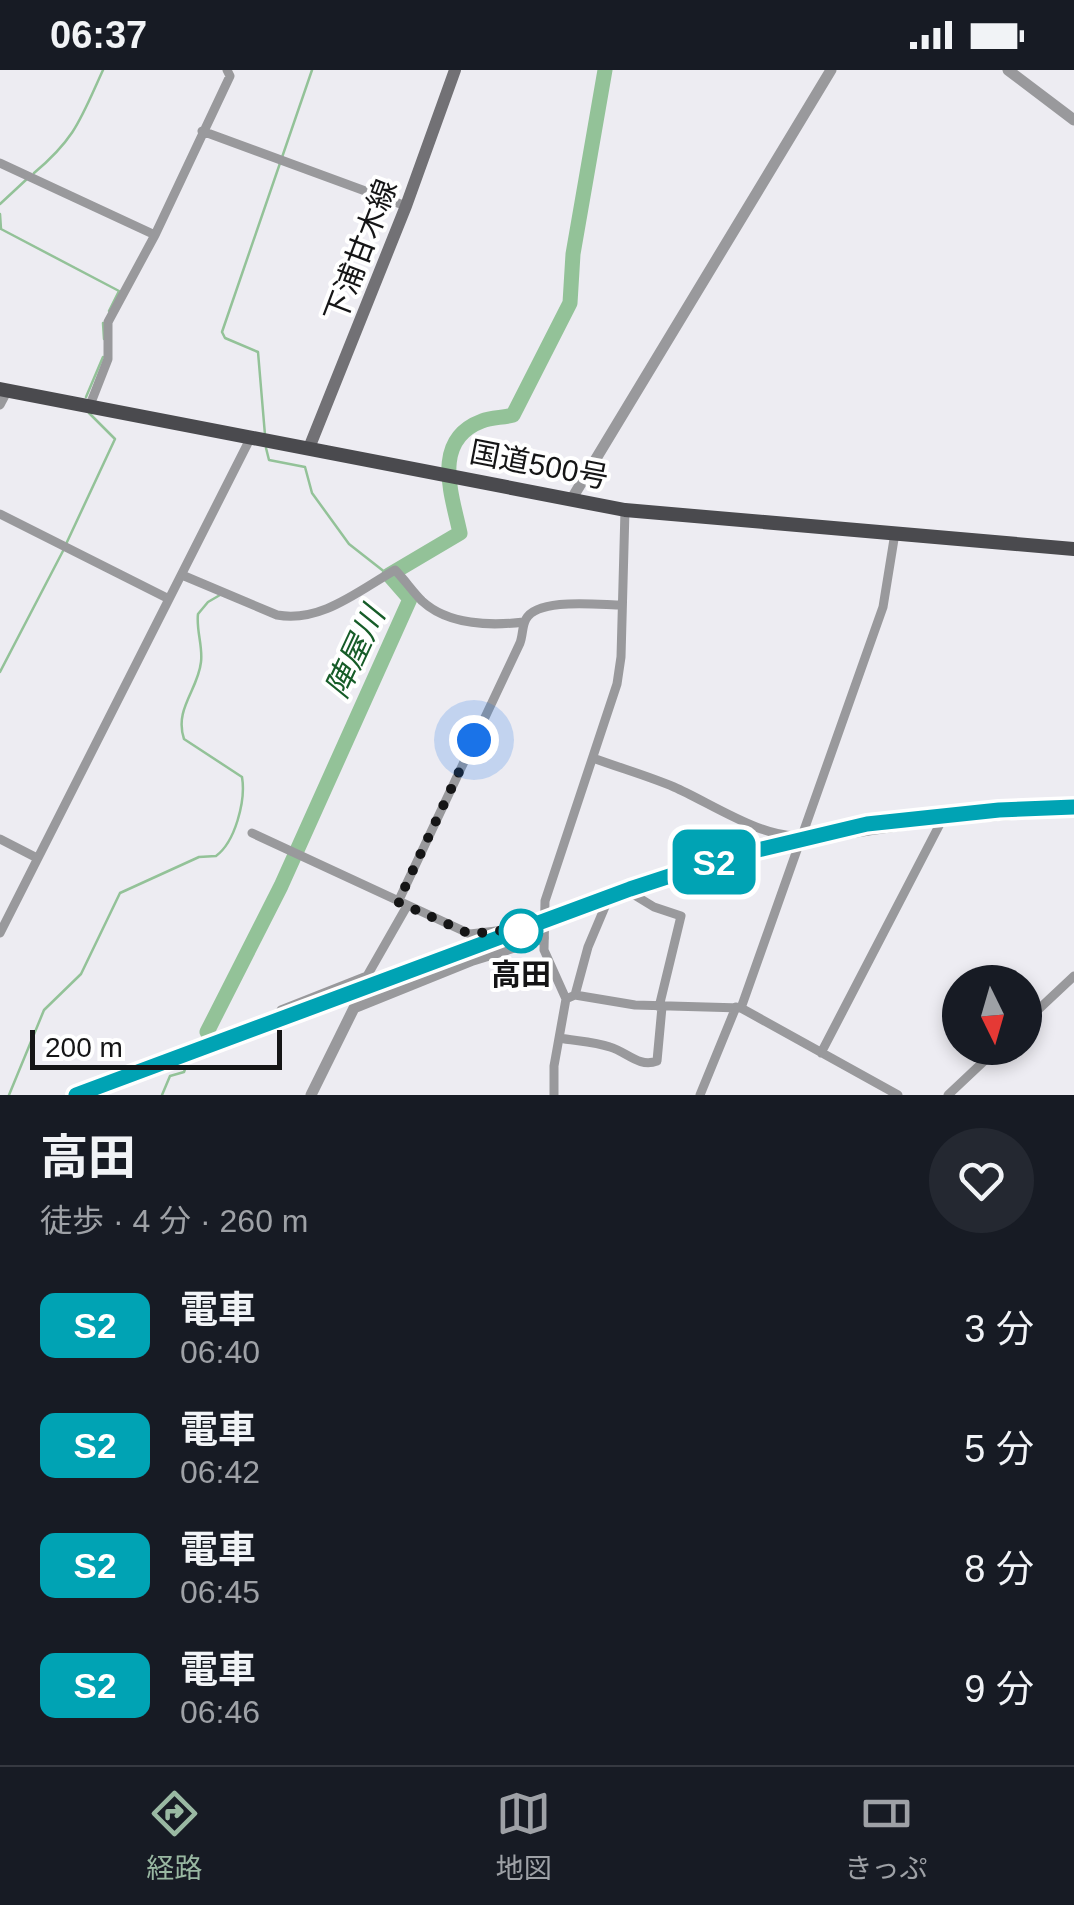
<!DOCTYPE html>
<html lang="ja">
<meta charset="utf-8">
<style>
:root{--surface:#171b24;--page:#242831;--text:#f1f3f6;--muted:#9ea1a6;--line:#363941;--accent:#99b8a2}
body{margin:0;font-family:Arial,"Noto Sans JP",sans-serif;background:var(--page);color:var(--text);height:100vh;display:flex;flex-direction:column;font-size:38px;white-space:nowrap}
*{box-sizing:border-box;margin:0}
p{font-size:32px;color:var(--muted)}
.icon{flex:none;width:55px;height:55px;fill:none;stroke:currentColor;stroke-width:2;stroke-linecap:round;stroke-linejoin:round}
.map{position:relative;height:1025px;overflow:hidden}
.sheet{display:flex;flex-direction:column;background:var(--surface);flex:1}
.sheet>*{flex:none}
.badge{padding:0 20px;border-radius:15px;font-size:35px;line-height:65px}
.needle{width:65px;rotate:175deg}
.fabs{position:absolute;left:942px;top:895px;display:grid;gap:20px}
.fabs a{display:grid;place-items:center;width:100px;height:100px;border-radius:50%;background:var(--surface);box-shadow:0 5px 15px #0003;font-size:50px}
.scale{position:absolute;left:30px;bottom:25px;width:252px;box-sizing:border-box;padding-left:10px;border:5px solid #151516;border-top:0;font-size:28px;line-height:35px;white-space:nowrap;color:#151516;-webkit-text-stroke:8px #fff;paint-order:stroke}
.you{position:absolute;width:50px;height:50px;margin:-25px;border:8px solid #fff;border-radius:50%;background:#1a73e8;box-shadow:0 0 0 15px #1a73e833}
.map>.badge{position:absolute;translate:-50% -50%;box-shadow:0 0 0 5px #fff}
.round{display:grid;place-items:center;flex:none;width:105px;height:105px;border-radius:52px;background:var(--page)}
.overview{display:flex;align-items:center;justify-content:space-between;height:170px;padding:0 40px}
h1{font-size:48px;font-weight:700;line-height:75px}
ul{padding:0;list-style:none}
li{display:flex;align-items:center;gap:30px;height:120px;padding:0 40px}
li div{flex:1}
li b{display:block;font-size:38px}
li em{font-style:normal}
li .badge{min-width:110px;font-weight:700;text-align:center}
.status{display:flex;justify-content:space-between;align-items:center;height:70px;padding:0 50px;background:var(--surface);direction:ltr}
.status svg{height:28px;fill:currentColor}
.dock{display:flex;justify-content:space-around;align-items:center;height:140px;border-top:2px solid var(--line);background:var(--surface);font-size:28px;color:var(--muted)}
.dock a{display:grid;justify-items:center;gap:5px}
.dock .selected{color:var(--accent)}
.map>svg:first-child{display:block}
.lines{fill:none;stroke-linecap:round;stroke-linejoin:round}
.stream{stroke:#93c298;stroke-width:2.5}
.river{stroke:#93c298;stroke-width:15}
.minor{stroke:#99999c;stroke-width:9}
.tertiary{stroke:#99999c;stroke-width:11}
.secondary{stroke:#727175;stroke-width:12}
.trunk{stroke:#4a4a4e;stroke-width:14}
.rail{stroke:#323234;stroke-width:2.5}
.line-casing{stroke:#fff;stroke-width:22}
.line{stroke:#00a3b4;stroke-width:15}
.walk{stroke:#151516;stroke-width:10;stroke-dasharray:0 18}
.stop-dot{fill:#fff;stroke:#00a3b4;stroke-width:5}
.labels{text-anchor:middle;stroke-width:8;stroke-linejoin:round;paint-order:stroke}
.street-label{font-size:30px;fill:#151516;stroke:#fff}
.stop-label{font-size:30px;font-weight:bold;fill:#151516;stroke:#fff}
.water-label{font-size:32px;font-style:italic;fill:#165c28;stroke:#fff}
</style>
<div class="status"><b>06:37</b><svg viewBox="0 0 49 12"><path d="M0 12V9h3v3zM5 12V6h3v6zM10 12V3h3v9zM15 12V0h3v12zM26 1h20v11H26zM47 4h2v5h-2z"/></svg></div>
<div class="map">
<svg width="1074" height="1025" viewBox="0 0 1074 1025">
<rect width="100%" height="100%" fill="#edecf2"/>
<g class="lines">
<!-- stream -->
<path class="stream" d="M34,103C76,68 81,48 103,0
M0,134L28,108
M0,144L1,159L119,221L109,241
M103,253L104,269
M86,327L103,287
M265,365L258,282L225,268L222,262L312,0
M266,378L269,390L305,397L312,423L349,474L386,503
M67,472L115,369L89,343
M0,602L64,479
M195,976L207,962
M9,1025L44,940L81,904L120,823L199,787L216,786C235,772 246,731 242,707L184,669C174,639 198,620 201,592C203,576 196,560 198,544L208,532L220,525
M162,1025L170,1006L184,1002L189,988"/>
<!-- river -->
<path class="river" d="M207,962L281,816L410,529L389,505L460,463C452,425 431,370 482,351C492,347 503,348 513,345L570,233L573,184L605,0"/>
<!-- minor -->
<path class="minor" d="M202,61L406,136
M0,93L155,165
M0,335L8,320
M90,335L108,289V252L155,165L230,6L227,0
M0,444L169,529
M182,505L277,545C321,553 358,521 395,500C405,510 412,521 422,531C448,555 491,556 524,552
M593,688C620,698 648,706 674,717C709,732 767,772 804,765
M252,763L470,864L505,860L544,845
M0,769L37,788
M631,823L654,837L681,846L659,937
M398,832L520,573C523,565 522,556 526,549C538,527 600,535 622,535
M544,856C628,824 712,793 800,774C890,754 982,746 1074,742
M0,863L251,367
M575,925L588,877L607,832
M566,929L575,925L635,935L741,938L898,1025
M741,938L883,537L895,463
M281,940L367,906L407,836
M1025,952L1074,906
M559,968C576,971 595,972 610,977C627,982 639,998 657,991L662,937
M821,983L942,750
M554,1025V996L566,929L544,880L545,831L617,614L621,587L625,440
M700,1025L736,937
M948,1025L998,978"/>
<!-- tertiary -->
<path class="tertiary" d="M1008,0L1074,50
M571,430L831,0
M311,1025L354,938L473,890L543,868"/>
<!-- secondary -->
<path class="secondary" d="M309,378L406,136L455,0"/>
<!-- trunk -->
<path class="trunk" d="M0,319L625,440L1074,479"/>
<!-- rail -->
<path class="rail" d="M76,1025L630,819L728,787L867,754L999,740L1074,737"/>
</g>
<g class="lines">
<defs>
<path id="line" d="M76,1025L630,819L728,787L867,754L999,740L1074,737"/>
</defs>
<!-- line casing -->
<use href="#line" class="line-casing"/>
<!-- line -->
<use href="#line" class="line"/>
<!-- walk -->
<path class="walk" d="M474,670L398,832L470,864L506,860L524,852L521,861"/>
</g>
<!-- markers -->
<circle class="stop-dot" cx="521" cy="861" r="20"/>
<g class="labels">
<!-- street labels -->
<g class="street-label">
<text transform="translate(361 181) rotate(-69)" y="10">下浦甘木線</text>
<text transform="translate(539 395) rotate(11)" y="10">国道500号</text>
</g>
<!-- stop labels -->
<g class="stop-label">
<text x="521" y="915">高田</text>
</g>
<!-- water labels -->
<g class="water-label">
<text transform="translate(355 582) rotate(-65)" y="11">陣屋川</text>
</g>
</g>
</svg>
<div class="fabs">
<a><svg class="needle" viewBox="-14 -14 28 28"><path d="M0-13l5 13h-10z" fill="#e53935"/><path d="M0 13l5-13h-10z" fill="#9ea1a6"/></svg></a>
</div>
<div class="scale">200 m</div>
<div class="you" style="left:474px;top:670px"></div>
<b class="badge" style="left:714px;top:792px;background:#00a3b4;color:#fff">S2</b>
</div>
<section class="sheet">
<div class="overview"><div><h1>高田</h1><p>徒歩 · 4 分 · 260 m</p></div><a class="round"><svg class="icon" aria-label="heart" viewBox="0 0 24 24"><path d="M12 20l-8-8c-3-5 5-10 8-4 3-6 11-1 8 4z"/></svg></a></div>
<ul>
<li><span class="badge" style="background:#00a3b4;color:#fff">S2</span><div><b>電車</b><p>06:40</p></div><em>3 分</em></li>
<li><span class="badge" style="background:#00a3b4;color:#fff">S2</span><div><b>電車</b><p>06:42</p></div><em>5 分</em></li>
<li><span class="badge" style="background:#00a3b4;color:#fff">S2</span><div><b>電車</b><p>06:45</p></div><em>8 分</em></li>
<li><span class="badge" style="background:#00a3b4;color:#fff">S2</span><div><b>電車</b><p>06:46</p></div><em>9 分</em></li>
</ul>
</section>
<nav class="dock">
<a class="selected"><svg class="icon" aria-label="directions" viewBox="0 0 24 24"><path d="M12 3l9 9-9 9-9-9zM9 14v-3h6M13 9l2 2-2 2"/></svg>経路</a>
<a><svg class="icon" aria-label="map" viewBox="0 0 24 24"><path d="M3 6l6-2 6 2 6-2v14l-6 2-6-2-6 2zM9 4v14M15 6v14"/></svg>地図</a>
<a><svg class="icon" aria-label="tickets" viewBox="0 0 24 24"><path d="M3 7h18v10H3zM15 7v10"/></svg>きっぷ</a>
</nav>
